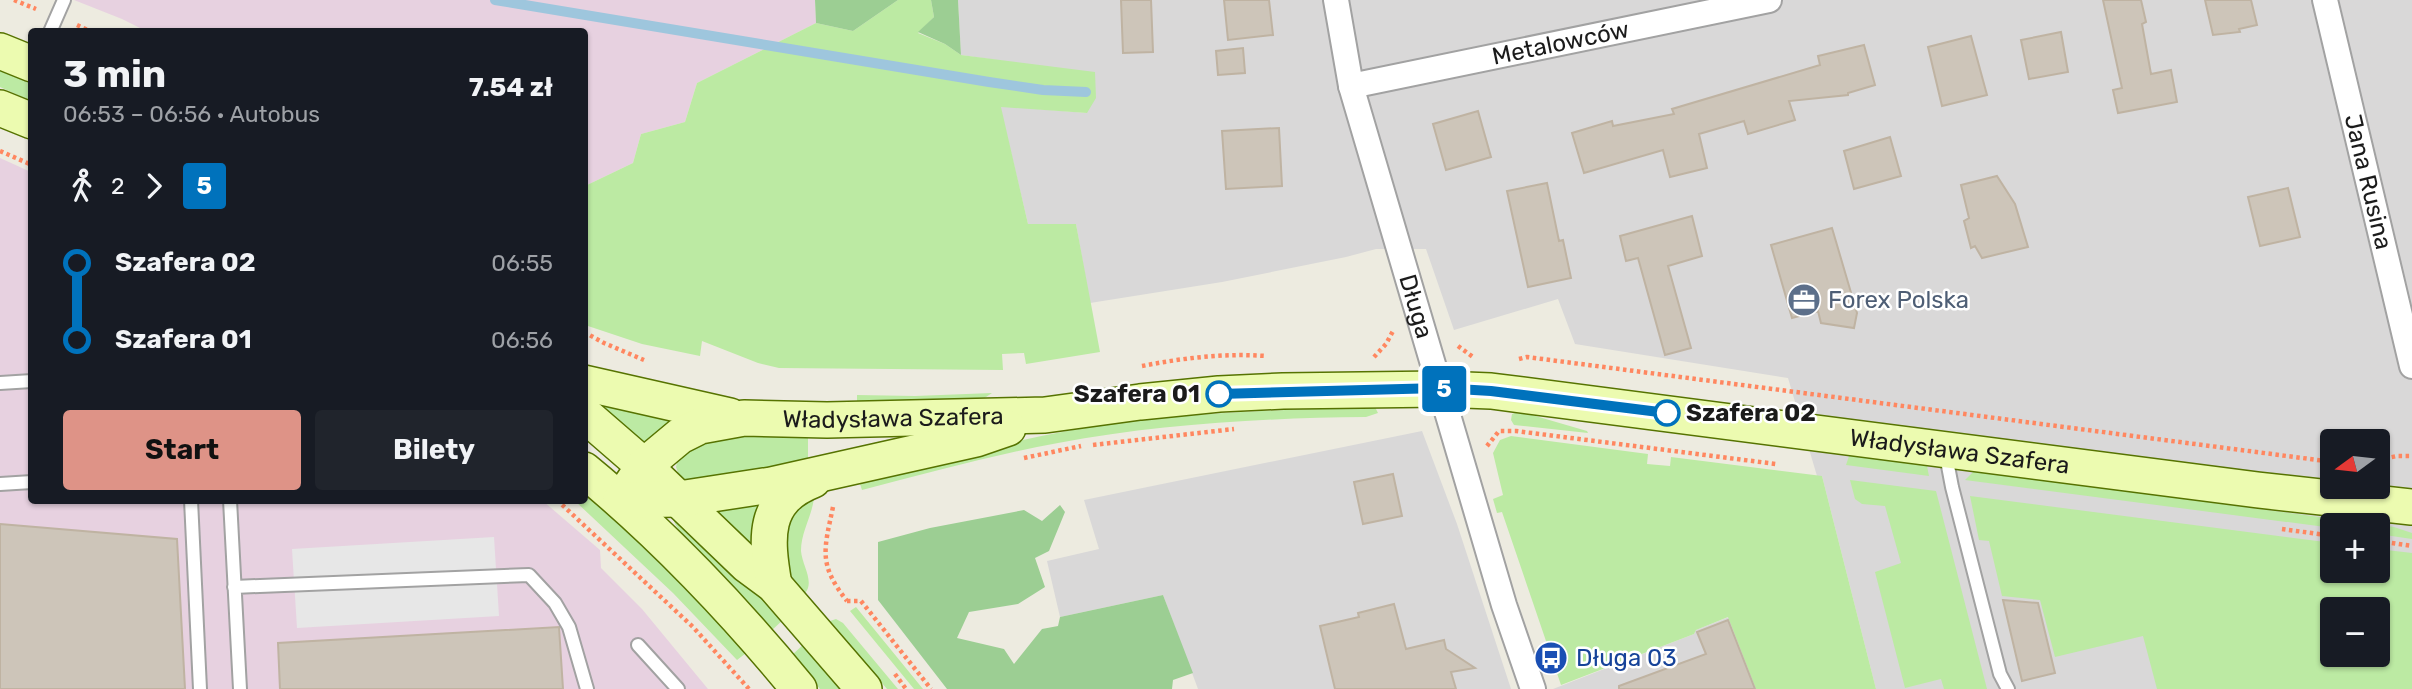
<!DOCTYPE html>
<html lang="pl">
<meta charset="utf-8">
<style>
:root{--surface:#171b24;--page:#20242c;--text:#f1f3f6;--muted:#9ea1a6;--accent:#de9387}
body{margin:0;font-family:Rubik,sans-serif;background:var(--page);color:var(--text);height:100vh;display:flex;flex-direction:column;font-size:26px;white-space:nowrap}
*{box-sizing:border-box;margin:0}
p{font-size:23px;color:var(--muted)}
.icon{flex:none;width:38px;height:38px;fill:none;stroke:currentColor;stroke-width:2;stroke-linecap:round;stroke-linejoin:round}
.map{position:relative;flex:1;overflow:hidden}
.drawer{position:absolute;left:28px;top:28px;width:560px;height:476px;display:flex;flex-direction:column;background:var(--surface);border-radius:7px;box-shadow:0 2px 5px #0004}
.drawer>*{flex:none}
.badge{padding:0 14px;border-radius:5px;font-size:24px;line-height:46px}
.needle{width:46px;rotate:255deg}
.buttons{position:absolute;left:2320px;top:429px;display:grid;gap:14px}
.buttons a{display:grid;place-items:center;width:70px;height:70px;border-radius:7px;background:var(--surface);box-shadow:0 2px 5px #0004;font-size:35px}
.map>.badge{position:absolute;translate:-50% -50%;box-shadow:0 0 0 4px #fff}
.legs{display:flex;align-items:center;gap:10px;height:77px;padding:0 35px;font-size:23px}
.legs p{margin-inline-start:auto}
.summary{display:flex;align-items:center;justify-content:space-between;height:119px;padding:0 35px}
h1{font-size:38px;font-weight:700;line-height:52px}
.primary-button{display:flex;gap:14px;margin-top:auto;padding:14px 35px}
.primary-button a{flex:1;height:80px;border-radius:7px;background:var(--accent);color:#111;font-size:28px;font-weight:700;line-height:80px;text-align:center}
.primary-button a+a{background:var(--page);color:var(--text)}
ul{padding:0 35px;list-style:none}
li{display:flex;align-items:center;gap:24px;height:77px;font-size:26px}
li i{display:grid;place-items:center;width:10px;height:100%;margin:0 9px;background:currentColor}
li i::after{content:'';width:18px;height:18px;margin:-9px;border:5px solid;border-radius:50%;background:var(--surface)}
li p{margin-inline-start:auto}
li:first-child i{background:linear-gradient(#0000 50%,currentColor 0)}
li:last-child i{background:linear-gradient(currentColor 50%,#0000 0)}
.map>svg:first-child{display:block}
.residential{fill:#d9d8d8;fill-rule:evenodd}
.industrial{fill:#e7d1e0}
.grass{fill:#bceaa3;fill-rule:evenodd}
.forest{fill:#9cce93}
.parking{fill:#e7e7e7}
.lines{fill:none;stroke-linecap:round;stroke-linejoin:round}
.stream{stroke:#9ec6dd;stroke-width:10}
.building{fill:#cdc5b9;stroke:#bfb3a2;stroke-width:2}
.lane-casing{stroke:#a2a2a2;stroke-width:16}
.street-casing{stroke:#a2a2a2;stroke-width:28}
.secondary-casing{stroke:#567301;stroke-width:38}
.path{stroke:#ff8760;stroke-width:4.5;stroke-dasharray:3.5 3.5;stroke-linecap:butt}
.lane{stroke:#fff;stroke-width:12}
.street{stroke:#fff;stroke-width:24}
.secondary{stroke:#ecfbb0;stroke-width:35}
.line-1-casing{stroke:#fff;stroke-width:16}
.line-1{stroke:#0072bc;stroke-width:10}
.stop-1-dot{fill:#fff;stroke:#0072bc;stroke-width:3.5}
.labels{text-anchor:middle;stroke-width:5;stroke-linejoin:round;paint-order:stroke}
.street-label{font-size:24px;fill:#1b1b1b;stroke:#fff}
.service-label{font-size:24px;fill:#4e5e75;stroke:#fff;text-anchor:start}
.stop-label{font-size:24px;font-weight:bold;fill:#1b1b1b;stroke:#fff;text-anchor:end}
.transit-label{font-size:24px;fill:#164399;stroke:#fff;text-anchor:start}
</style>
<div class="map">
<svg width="2412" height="689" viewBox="0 0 2412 689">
<rect width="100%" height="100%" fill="#edebe0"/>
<!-- residential -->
<path class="residential" d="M958,0H2412V689H1876L1822,476H1817L1788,378L1575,344L1558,299L1454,330L1426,249H1376L1346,257L1222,282L1090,303L1076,224H1028L1000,106L1087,113L1003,61L961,55ZM2333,441H2378V486H2333ZM2333,525H2378V570H2333ZM2333,609H2378V654H2333Z
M1422,431L1457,524L1511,689H1198L1163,595L1060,617L1047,561L1099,549L1084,500Z
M1729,617L1758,689H1553L1694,634L1696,630Z"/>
<!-- industrial -->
<path class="industrial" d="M74,0H815L816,23L697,83L685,122L641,134L633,163L585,186L584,32L146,31L122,19Z
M0,158L31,172L32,500L543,501L600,550L601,568L642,609L708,689H0Z"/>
<!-- grass -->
<path class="grass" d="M898,0H931L934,17L918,33L945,44L961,55L1095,72L1096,98L1087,113L1001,107L1028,224H1076L1100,352L1026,364L1024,353L1002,354L1003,370L779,368L758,363L702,341L700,356L642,344L585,325V186L633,163L641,134L685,122L697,83L816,23L853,31Z
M0,70L31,83V101L0,87Z
M585,391L679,416L647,446Z
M992,393L983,399L857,402V395L915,396Z
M1375,407L1378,413L1366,417C1264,418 1159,424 1058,443C992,455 927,473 862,490L859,481C928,464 997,444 1067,431C1168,413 1272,410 1375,407Z
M1515,413L1532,415L1587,431L1588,433L1514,425L1511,420L1512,414Z
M718,435L808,436V463L693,488L681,481L676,467L679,455Z
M1511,436L1648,454L1647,464L1670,466L1671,457L1822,476L1876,689H1756L1728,617L1696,630L1694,634L1561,685L1502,512L1497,513L1493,499L1503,495L1493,453L1500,440Z
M1849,456L1927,466L1929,476L1846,465Z
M1974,471L2394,527L2412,533V539L2378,534V525H2333V528L1965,480Z
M1850,480L1936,491L1987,689H1944L1941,679L1905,688L1875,572L1901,563L1885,506L1862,504L1855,499Z
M585,493C641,544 695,597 746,653L737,660L673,593L575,501L584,500Z
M1970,496L2333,543V570H2378V549L2412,553V689H2157L2143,636L2055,657L2040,600L2002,596L1989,541L1979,540ZM2333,609H2378V654H2333Z
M762,497L756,549L715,515L717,510Z
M814,498C812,516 801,532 801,551C802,565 815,582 805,593C799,586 792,579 789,570C779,545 788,509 814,498Z
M679,515L784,619L771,631C753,611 676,538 673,518Z
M856,607L923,689H914L850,611Z
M836,619L843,623L898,689H887L830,621Z
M805,643L843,689H820L792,655Z"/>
<!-- forest -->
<path class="forest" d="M815,0H898L853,31L816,23Z
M931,0H958L961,55L945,44L918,32L934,17Z
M1060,505L1065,512L1049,551L1035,558L1045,587L1018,604L969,612L957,638L1004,649L1014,664L1042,629L1058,626L1060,617L1163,595L1193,673L1173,680L1172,689H947L878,600V542L930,528L1024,510L1042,521Z"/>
<!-- parking -->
<path class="parking" d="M494,537L499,616L297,628L292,549Z"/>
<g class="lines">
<!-- stream -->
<path class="stream" d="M495,0L989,82L1043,90L1086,92"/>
</g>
<!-- building -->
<path class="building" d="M1121,0H1151L1153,52L1123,53Z
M1224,0H1269L1273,35L1228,40Z
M2103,0H2141L2146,22L2142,24L2151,74L2171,70L2177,102L2118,113L2113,90L2122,88Z
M2205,0H2251L2257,25L2239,29L2240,32L2213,35Z
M2061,32L2068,72L2029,79L2021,40Z
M1971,36L1987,95L1942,106L1928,47Z
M1864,45L1875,85L1848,93V95L1789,101L1795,120L1748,134L1744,121L1699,134L1707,168L1670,177L1663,150L1584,173L1572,133L1612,121L1613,126L1674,114L1672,109L1820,65L1818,56Z
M1243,48L1245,73L1218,75L1216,51Z
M1478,111L1491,157L1446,170L1433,124Z
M1279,128L1282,186L1226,189L1222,131Z
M1890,137L1901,176L1854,189L1844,151Z
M1997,176L2015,204L2028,247L1982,258L1975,246L1971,248L1964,221L1969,218L1961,185Z
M1547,183L1559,241L1563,240L1571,278L1528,287L1507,191Z
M2288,188L2300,237L2260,246L2248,197Z
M1692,216L1702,256L1668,266L1691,348L1665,355L1638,258L1626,261L1620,236Z
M1832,228L1857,313L1854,328L1821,323L1818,311L1792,318L1771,245Z
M1393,474L1402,516L1363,524L1354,482Z
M0,524L177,539L185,689H0Z
M2003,600L2038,603L2055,673L2022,681Z
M1394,604L1406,649L1444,640L1446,649L1475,668L1451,672L1456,689H1335L1320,626L1359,617L1358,613Z
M1728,620L1755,689H1619V686L1706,654L1697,632Z
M559,627L563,689H280L278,643Z"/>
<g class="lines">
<defs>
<path id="lane" d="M50,32L64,0
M0,383L32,381
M1949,453L1948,466L1952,487L2000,674L2008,689
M0,484L32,482
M191,500L200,689
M230,500L240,689
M234,587L529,575L555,603L569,627L587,689
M638,645L678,689"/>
<g id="street">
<path id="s1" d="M1336,0L1351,86L1504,605L1533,689"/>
<path id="s2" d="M2325,0L2412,366"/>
<path id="s3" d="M1351,86L1769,0"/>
</g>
<g id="secondary">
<path d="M0,51L32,64"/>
<path d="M0,108L32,121"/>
<path d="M584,383L730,416"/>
<path d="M584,414L644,466L747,565L774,585L864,689"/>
<path d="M584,470C660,532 737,613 799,689"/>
<path id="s4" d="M621,500L644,466L680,436L700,426L744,418L827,420L1045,415L1140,402L1219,394L1283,391L1440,389L1491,391L2258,490L2412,507"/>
<path d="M621,500L679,499L771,485L976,439L1008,428"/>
<path d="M774,585C766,538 762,500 813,480"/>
</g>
</defs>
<!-- lane casing -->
<use href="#lane" class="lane-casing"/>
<!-- street casing -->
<use href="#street" class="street-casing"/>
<!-- secondary casing -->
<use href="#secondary" class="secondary-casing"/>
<!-- path -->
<path class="path" d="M14,0L36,9
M77,25L92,32
M0,151L32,165
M584,332L604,343L644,360
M1458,346L1473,357
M1374,357L1386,344L1393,331
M1519,359L1527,357L2333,462
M1142,366C1183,358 1224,353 1266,356
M1093,445L1234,429
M1487,446L1499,431H1516L1776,464
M1024,458L1081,446
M2378,460L2397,456H2412
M557,500L693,627L749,689
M833,507C824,550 818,564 847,601
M2282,529L2333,536
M2378,541L2412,546
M847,601H861L931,689
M895,674L906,689"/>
<!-- lane -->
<use href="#lane" class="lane"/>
<!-- street -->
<use href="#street" class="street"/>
<!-- secondary -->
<use href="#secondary" class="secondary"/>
</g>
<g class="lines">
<defs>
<path id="line-1" d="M1219,394L1440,388L1491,391L1667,413"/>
</defs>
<!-- line-1 casing -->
<use href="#line-1" class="line-1-casing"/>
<!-- line-1 -->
<use href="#line-1" class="line-1"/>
</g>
<!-- icons -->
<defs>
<symbol id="office-disc" viewBox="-11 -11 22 22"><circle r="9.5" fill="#5c6f8a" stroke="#fff"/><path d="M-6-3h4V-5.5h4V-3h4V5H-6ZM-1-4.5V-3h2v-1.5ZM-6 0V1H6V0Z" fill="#fff"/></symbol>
<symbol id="bus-disc" viewBox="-11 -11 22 22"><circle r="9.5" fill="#1a4fb4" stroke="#fff"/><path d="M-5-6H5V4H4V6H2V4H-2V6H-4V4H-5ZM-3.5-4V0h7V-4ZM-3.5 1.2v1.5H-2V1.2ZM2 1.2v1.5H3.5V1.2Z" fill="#fff"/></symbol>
</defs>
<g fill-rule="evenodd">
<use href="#office-disc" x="1785" y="281" width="38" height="38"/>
<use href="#bus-disc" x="1532" y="639" width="38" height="38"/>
</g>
<!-- markers -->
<g class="stop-1-dot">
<circle cx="1219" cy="394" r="12"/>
<circle cx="1667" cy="413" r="12"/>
</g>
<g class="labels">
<!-- street labels -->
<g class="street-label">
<text dy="8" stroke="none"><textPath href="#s3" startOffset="214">Metalowców</textPath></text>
<text dy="8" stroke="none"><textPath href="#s2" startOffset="187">Jana Rusina</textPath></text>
<text dy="8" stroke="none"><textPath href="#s1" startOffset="317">Długa</textPath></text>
<text dy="8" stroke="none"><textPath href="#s4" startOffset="304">Władysława Szafera</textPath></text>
<text dy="8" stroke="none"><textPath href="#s4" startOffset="1376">Władysława Szafera</textPath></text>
</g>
<!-- service labels -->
<g class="service-label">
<text x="1828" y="308">Forex Polska</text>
</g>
<!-- stop labels -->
<g class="stop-label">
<text x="1200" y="402">Szafera 01</text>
<text x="1686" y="421" text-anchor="start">Szafera 02</text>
</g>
<!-- transit labels -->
<g class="transit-label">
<text x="1576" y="666">Długa 03</text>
</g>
</g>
</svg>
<div class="buttons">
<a><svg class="needle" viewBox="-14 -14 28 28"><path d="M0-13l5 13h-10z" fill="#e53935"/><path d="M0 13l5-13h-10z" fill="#9ea1a6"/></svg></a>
<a>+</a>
<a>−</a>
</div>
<b class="badge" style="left:1444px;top:389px;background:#0072bc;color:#fff">5</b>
<section class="drawer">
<div class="summary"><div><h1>3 min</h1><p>06:53 – 06:56 · Autobus</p></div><b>7.54 zł</b></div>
<div class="legs"><svg class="icon" aria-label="walk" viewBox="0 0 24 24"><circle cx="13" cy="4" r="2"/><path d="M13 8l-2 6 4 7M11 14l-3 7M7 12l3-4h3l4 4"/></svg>2<svg class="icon" aria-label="forward" viewBox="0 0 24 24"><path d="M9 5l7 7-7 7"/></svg><b class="badge" style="background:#0072bc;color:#fff">5</b></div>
<ul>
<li><i style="color:#0072bc"></i><b>Szafera 02</b><p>06:55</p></li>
<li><i style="color:#0072bc"></i><b>Szafera 01</b><p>06:56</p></li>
</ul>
<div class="primary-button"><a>Start</a><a>Bilety</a></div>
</section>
</div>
